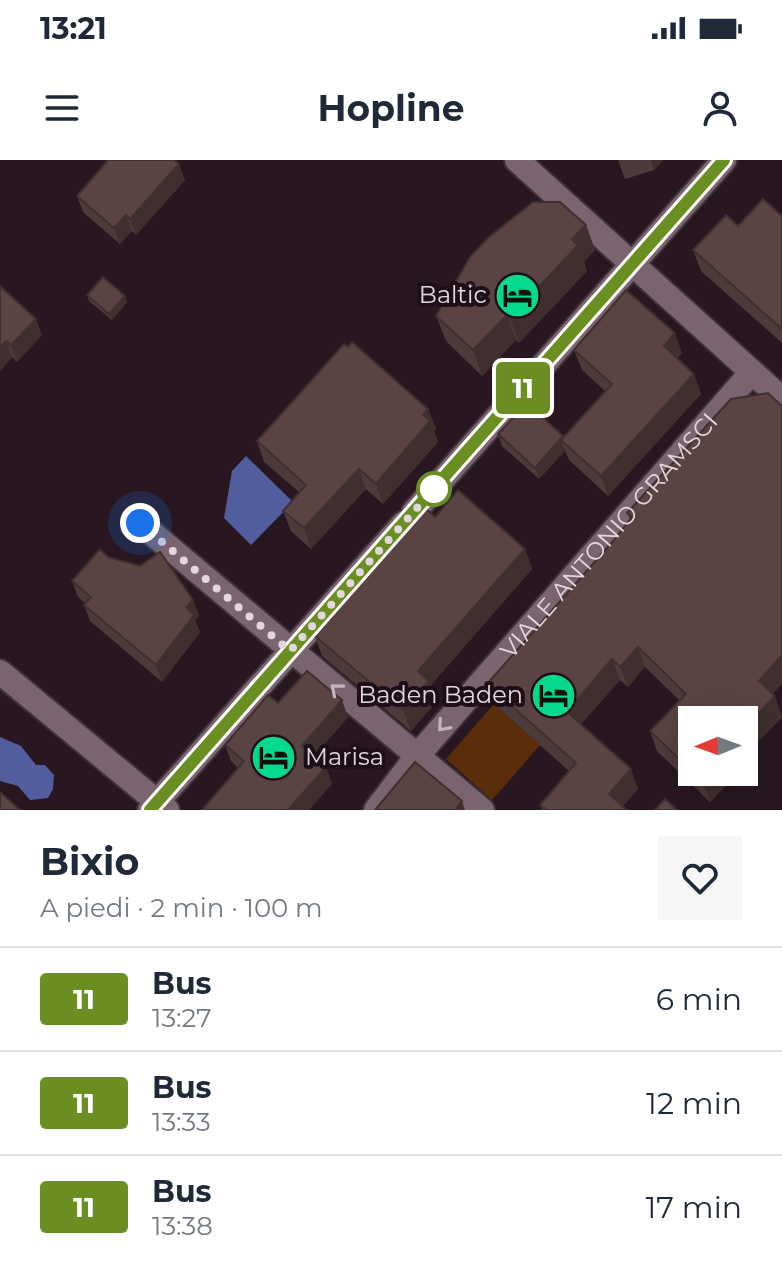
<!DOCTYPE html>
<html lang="it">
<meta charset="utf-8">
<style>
:root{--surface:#fff;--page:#f6f6f7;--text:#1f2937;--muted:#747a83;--line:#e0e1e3}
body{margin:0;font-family:Montserrat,sans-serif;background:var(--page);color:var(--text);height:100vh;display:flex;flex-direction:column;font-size:30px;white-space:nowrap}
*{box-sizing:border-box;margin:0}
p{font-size:26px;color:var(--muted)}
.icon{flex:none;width:44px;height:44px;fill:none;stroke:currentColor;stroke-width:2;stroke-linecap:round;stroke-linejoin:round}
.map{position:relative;height:650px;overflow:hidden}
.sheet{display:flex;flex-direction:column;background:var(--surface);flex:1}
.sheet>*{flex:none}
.badge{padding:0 16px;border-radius:6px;font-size:28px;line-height:52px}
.needle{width:52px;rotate:269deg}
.buttons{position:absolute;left:678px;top:546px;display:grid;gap:16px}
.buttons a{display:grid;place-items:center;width:80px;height:80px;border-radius:0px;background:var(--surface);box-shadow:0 4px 20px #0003;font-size:40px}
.you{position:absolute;width:40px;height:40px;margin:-20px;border:6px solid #fff;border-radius:50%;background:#1a73e8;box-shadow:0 0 0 12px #1a73e833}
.map>.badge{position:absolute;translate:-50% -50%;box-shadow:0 0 0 4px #fff}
.round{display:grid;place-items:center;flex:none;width:84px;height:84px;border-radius:0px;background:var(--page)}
.summary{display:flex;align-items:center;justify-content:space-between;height:136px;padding:0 40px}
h1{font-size:38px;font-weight:700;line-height:60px}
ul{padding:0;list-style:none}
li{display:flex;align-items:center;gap:24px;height:104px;padding:0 40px;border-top:2px solid var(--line)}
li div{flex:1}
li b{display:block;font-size:30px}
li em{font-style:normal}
li .badge{min-width:88px;font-weight:700;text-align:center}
.status{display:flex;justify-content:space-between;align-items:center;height:56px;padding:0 40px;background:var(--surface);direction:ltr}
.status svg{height:22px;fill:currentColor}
header{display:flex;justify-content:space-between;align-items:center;height:104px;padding:0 40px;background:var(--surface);font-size:36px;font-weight:700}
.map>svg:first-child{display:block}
.green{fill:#5b2e0b}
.water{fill:#515d9d}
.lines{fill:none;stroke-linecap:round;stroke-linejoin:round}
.minor-casing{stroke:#3e3239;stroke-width:28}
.minor{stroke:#79646f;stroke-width:24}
.wall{fill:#4d3a3a}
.shaded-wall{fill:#3f302f}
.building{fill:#5a4443;stroke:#3f302f;stroke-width:2}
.oneway{stroke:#c3b4bd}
.line-casing{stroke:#fff;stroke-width:18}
.line{stroke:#6b8e23;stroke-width:12}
.walk{stroke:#e3d7de;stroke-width:8;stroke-dasharray:0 14.4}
.stop-dot{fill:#fff;stroke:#6b8e23;stroke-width:4}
.labels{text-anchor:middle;stroke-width:8;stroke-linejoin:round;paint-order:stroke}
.poi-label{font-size:24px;fill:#e3d7de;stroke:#1e0e18;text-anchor:end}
.street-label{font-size:24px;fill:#e3d7de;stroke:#1e0e18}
</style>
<div class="status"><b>13:21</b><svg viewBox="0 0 49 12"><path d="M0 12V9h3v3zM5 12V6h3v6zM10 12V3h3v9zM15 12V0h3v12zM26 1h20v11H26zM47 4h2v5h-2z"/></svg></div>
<header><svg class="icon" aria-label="menu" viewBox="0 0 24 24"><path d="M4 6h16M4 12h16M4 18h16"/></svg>Hopline<svg class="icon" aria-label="person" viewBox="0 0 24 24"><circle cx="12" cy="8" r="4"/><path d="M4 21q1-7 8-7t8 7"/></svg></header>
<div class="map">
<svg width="782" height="650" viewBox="0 0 782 650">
<rect width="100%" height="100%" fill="#281721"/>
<!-- green -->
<path class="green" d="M494,544L540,585L492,640L446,599Z"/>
<!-- water -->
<path class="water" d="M246,296L293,342L251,385L224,358L232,311Z
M0,577L21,586L36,605H45L54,615L53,629L48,638L30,640L18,626L0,621Z"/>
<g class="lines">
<defs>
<g id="minor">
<path d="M517,0L782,239"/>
<path d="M414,352L724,0"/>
<path d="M140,363L482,650"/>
<path d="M0,512L167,650"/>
<path d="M150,650L404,363"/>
<path id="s1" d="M376,650L417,596L752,212"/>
</g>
</defs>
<!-- minor casing -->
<use href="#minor" class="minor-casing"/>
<!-- minor -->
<use href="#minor" class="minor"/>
</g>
<!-- wall -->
<path class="wall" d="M618,0H663L654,10L625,19Z
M185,20L136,75L132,71L120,84L83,52L77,36Z
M782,56V183L701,111L693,90Z
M586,65L595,90L584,102L587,111L519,183L516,180L482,216L446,181L436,156Z
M0,126L42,175L17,202L12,197L0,211Z
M87,135L127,142L112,160L89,141Z
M574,190L682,193L677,198L694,214L701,234L608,336L569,300L565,291L539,319L502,286L498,274L564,277L605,231L582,210Z
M782,246V523L772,534L782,557L744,596V560L739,612L710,642L657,591L650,571L679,540L645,507L628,527L620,520L581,564L638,629L623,646L627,650H542L540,645L569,611L494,544L487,524L614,380L630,360L627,353Z
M428,249L436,269L434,271L438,282L383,344L366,329L311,389L291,371L283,351L299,332L264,302L257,281Z
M435,357L525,389L532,409L431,525L437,541L411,571L322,496L315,476Z
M108,397L193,440L199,456L195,460L200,472L162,522L90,461L84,445L85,443L78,437L72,421Z
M278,543L348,557L314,596L326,607L332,624L238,608L231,601L225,585Z"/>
<!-- shaded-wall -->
<path class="shaded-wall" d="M651,0H663L654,10Z
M179,4L185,20L136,75L130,59Z
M126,55L132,71L120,84L114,68Z
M586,65L595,90L584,102L587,111L519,183L510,158L572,79Z
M125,136L127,142L112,160L109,154Z
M507,155L516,180L482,216L473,190Z
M36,159L42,175L17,202L11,185Z
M675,173L682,193L671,206L664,186Z
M6,181L12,197L0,211V188Z
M694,214L701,234L608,336L601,316Z
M428,249L436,269L434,271L438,282L383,344L376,324Z
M563,276L561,280L565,291L539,319L535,308Z
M359,309L366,329L311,389L304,368Z
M525,389L532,409L431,525L437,541L411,571L403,550L418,511Z
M193,440L199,456L195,460L200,472L162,522L156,505L186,447Z
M638,487L645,507L628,527L620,507Z
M782,495V523L766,541L759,521Z
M612,499L620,520L574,572L567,552Z
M775,536L782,557L744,596V568Z
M342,540L348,557L308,603L302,586Z
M326,607L332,624L309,650H288Z
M631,609L638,629L620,650L609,634Z
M712,612H739L710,642L703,622Z
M462,641L465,650H455Z"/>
<!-- building -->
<path class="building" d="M108,0H174L179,4L130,59L126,55L114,68L77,36Z
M763,39L782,56V169L693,90L726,55L738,66Z
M533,42H560L586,65L572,79L578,85L510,158L507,155L473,190L436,156L470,97L488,78Z
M103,117L125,136L109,154L87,135Z
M0,126L36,159L11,185L6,181L0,188Z
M626,130L675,173L664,186L694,214L601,316L561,280L612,224L574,190Z
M352,182L428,249L423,255L430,261L376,324L359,309L304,368L283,351L306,325L257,281L344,184L348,187Z
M768,233L782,246V495L759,521L775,536L744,568V560H692V611L650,571L686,534L638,487L620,507L612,499L567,552L631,609L609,634L627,650H546L540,645L576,603L487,524L614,380L632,357L627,353L731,239Z
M527,243L563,276L535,308L498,274Z
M458,330L525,389L418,511L429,521L403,550L315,476L426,349L435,357Z
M100,389L108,397L140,406L160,392L193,440L186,447L194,455L156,505L84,445L91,437L72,421Z
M307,511L342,540L302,586L326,607L288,650H202L244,601L225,585L268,535L278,543Z
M415,602L462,641L455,650H375Z
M693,612H712L703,622Z
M0,632L20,650H0Z
M665,639L677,650H655Z"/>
<!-- one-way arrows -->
<defs><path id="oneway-chevron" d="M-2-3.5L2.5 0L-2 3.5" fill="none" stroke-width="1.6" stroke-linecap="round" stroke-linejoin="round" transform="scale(2)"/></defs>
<g class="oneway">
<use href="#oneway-chevron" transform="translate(336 529) rotate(-140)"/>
<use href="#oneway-chevron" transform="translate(443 566) rotate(131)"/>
</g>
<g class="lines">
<defs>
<path id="line" d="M150,650L724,0"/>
</defs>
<!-- line casing -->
<use href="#line" class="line-casing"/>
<!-- line -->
<use href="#line" class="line"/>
<!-- walk -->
<path class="walk" d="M140,363L290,491L434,329"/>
</g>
<!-- icons -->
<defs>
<symbol id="hotel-disc" viewBox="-11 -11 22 22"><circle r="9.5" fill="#05d98b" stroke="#1e0e18"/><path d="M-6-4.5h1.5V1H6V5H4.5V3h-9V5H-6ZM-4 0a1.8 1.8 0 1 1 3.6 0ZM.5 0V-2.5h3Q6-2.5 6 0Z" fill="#111"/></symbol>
</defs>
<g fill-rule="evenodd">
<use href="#hotel-disc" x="492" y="110" width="51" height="51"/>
<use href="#hotel-disc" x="528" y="510" width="51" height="51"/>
<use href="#hotel-disc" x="248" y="572" width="51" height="51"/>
</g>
<!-- markers -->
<circle class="stop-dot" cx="434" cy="329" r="16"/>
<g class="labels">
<!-- poi labels -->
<g class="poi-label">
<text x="487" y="143">Baltic</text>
<text x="523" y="543">Baden Baden</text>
<text x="305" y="605" text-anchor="start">Marisa</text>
</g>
<!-- street labels -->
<g class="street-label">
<text dy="8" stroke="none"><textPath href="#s1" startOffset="360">VIALE ANTONIO GRAMSCI</textPath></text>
</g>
</g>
</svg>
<div class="buttons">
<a><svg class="needle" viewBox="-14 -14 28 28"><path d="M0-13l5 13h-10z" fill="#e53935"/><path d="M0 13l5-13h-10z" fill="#747a83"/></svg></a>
</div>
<div class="you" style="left:140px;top:363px"></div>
<b class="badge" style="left:523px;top:228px;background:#6b8e23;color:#fff">11</b>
</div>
<section class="sheet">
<div class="summary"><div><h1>Bixio</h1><p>A piedi · 2 min · 100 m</p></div><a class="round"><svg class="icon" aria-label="heart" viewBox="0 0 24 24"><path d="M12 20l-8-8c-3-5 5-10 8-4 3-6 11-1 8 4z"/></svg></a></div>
<ul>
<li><span class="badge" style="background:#6b8e23;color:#fff">11</span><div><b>Bus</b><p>13:27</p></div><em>6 min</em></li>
<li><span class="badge" style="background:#6b8e23;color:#fff">11</span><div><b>Bus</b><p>13:33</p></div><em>12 min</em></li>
<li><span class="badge" style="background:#6b8e23;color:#fff">11</span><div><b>Bus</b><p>13:38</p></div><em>17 min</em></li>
</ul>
</section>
